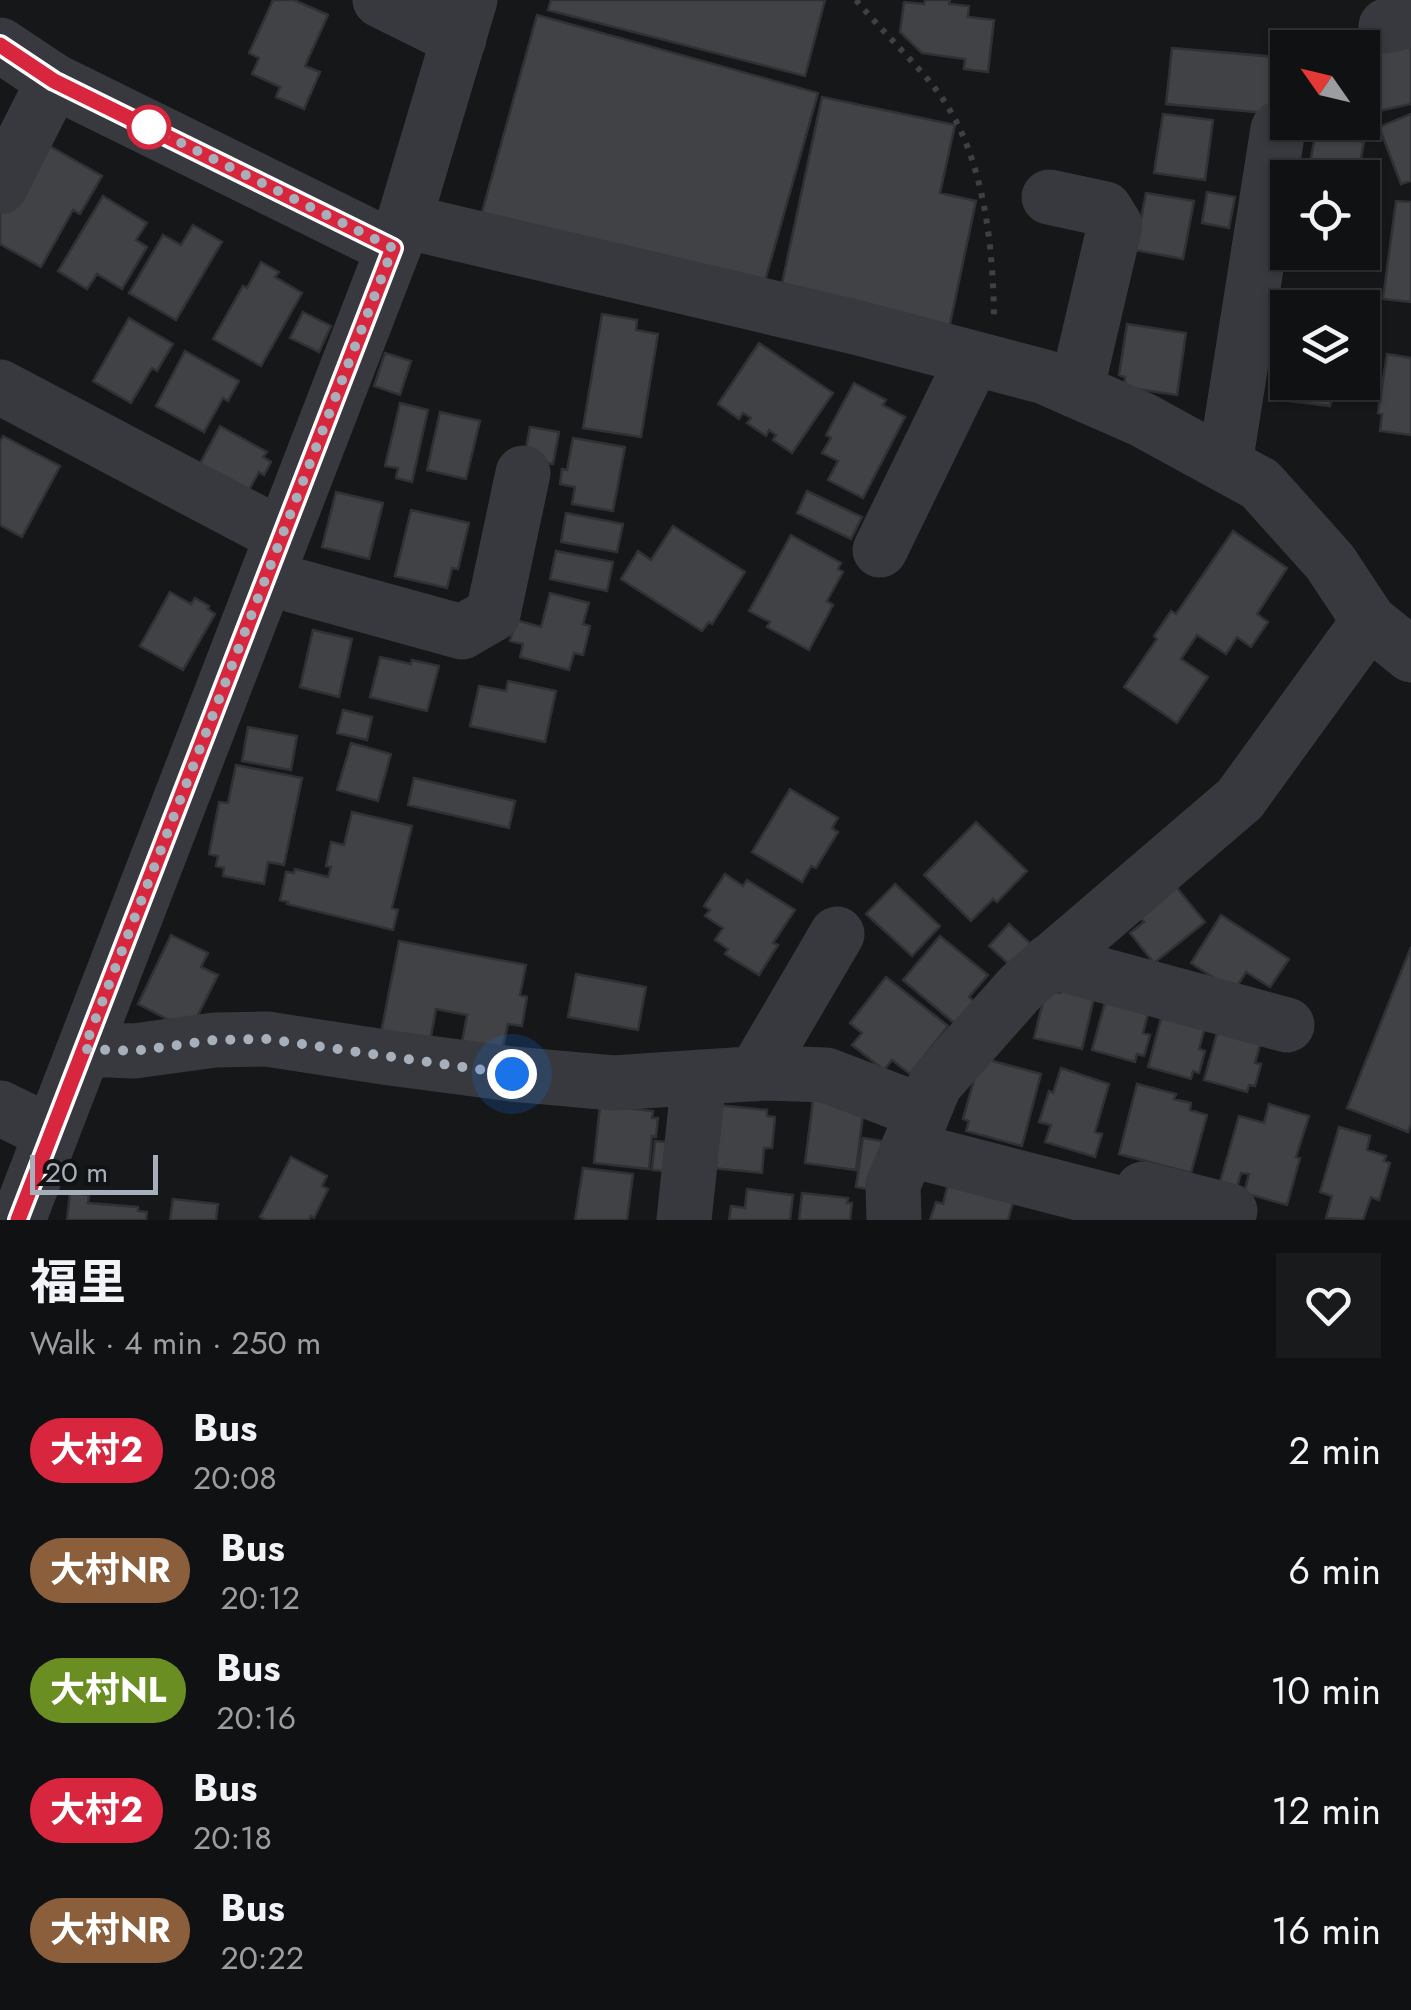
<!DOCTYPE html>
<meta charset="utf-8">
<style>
:root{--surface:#101113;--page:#191a1c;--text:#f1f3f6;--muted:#9c9da0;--line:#303133}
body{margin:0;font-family:Jost,"Noto Sans JP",sans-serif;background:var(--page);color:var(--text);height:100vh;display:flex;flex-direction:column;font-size:38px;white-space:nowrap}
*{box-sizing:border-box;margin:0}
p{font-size:32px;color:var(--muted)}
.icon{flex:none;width:55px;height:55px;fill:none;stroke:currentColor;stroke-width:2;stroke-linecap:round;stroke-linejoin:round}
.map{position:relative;height:1220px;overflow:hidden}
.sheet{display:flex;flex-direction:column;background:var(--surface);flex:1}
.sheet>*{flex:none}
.badge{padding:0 20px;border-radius:32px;font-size:35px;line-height:65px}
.needle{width:65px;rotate:304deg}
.buttons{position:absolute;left:1270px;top:30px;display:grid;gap:20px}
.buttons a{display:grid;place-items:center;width:110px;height:110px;border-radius:0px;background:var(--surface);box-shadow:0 2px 8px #0004,0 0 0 2px var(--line);font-size:50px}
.scale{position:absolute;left:30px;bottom:25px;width:128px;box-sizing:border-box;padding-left:10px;border:5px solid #a7afba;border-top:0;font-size:28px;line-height:35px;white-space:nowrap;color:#a7afba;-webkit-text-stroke:8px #111214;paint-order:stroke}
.you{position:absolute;width:50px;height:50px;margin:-25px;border:8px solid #fff;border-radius:50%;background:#1a73e8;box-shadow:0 0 0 15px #1a73e833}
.map>.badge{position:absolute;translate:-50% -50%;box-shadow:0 0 0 5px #fff}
.round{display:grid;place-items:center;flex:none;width:105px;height:105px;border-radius:0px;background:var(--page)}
.head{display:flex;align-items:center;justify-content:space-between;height:170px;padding:0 30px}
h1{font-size:48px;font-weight:700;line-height:75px}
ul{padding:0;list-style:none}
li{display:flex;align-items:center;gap:30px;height:120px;padding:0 30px}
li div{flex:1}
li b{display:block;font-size:38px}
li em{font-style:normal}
li .badge{min-width:110px;font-weight:700;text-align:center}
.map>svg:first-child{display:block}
.building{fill:#404246;stroke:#303135;stroke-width:2.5}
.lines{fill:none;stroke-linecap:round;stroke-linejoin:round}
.path{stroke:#3d4045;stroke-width:6;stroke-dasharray:5 8;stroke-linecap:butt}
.minor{stroke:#37393e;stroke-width:55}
.line-casing{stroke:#fff;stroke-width:22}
.line{stroke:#d7263d;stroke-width:15}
.walk{stroke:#a7afba;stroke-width:10;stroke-dasharray:0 18}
.stop-dot{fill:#fff;stroke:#d7263d;stroke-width:5}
</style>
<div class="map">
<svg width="1411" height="1220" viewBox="0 0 1411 1220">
<rect width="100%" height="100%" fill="#161719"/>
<!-- building -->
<path class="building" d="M273,0H294L328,15L305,66L320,72L304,109L276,97L280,87L252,74L259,58L249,53Z
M551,0H825L805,76L548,10Z
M925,0H950L949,4L969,6L968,17L994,20L988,72L964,69L965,59L922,53L900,32L904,2L924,4Z
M537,15L818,93L761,295L481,216Z
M1411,36V104L1374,112L1362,62V48Z
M1172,48L1288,58V115L1166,104Z
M822,97L955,125L940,193L976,201L947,338L778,302Z
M1163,114L1213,120L1205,180L1154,173Z
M1411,114V181L1401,184L1379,127Z
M1316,132L1364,142L1357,178H1307Z
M41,141L102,176L80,214L73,210L41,267L0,244V213Z
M1207,192L1235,197L1229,228L1202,223Z
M1146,193L1194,201L1183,259L1135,250Z
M103,196L147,223L136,240L147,247L122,289L97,274L87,289L58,271Z
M1396,201L1411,202V302L1383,299Z
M193,225L222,242L176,320L129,293L163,235L181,245Z
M261,262L279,272L275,277L302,293L261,366L213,339L243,286L247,288Z
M303,312L331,326L319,352L290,338Z
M602,314L637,320L636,330L658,334L641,437L583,428Z
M129,318L173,344L157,371L152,368L131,403L93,381Z
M1127,324L1186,333L1177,395L1124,387L1125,377L1119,375Z
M759,343L833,393L792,453L773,440L776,435L769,430L766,436L747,423L751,418L743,413L739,419L718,404Z
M1288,345V382H1334L1330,406L1281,400Z
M185,351L239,381L228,401L223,398L204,432L156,406Z
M385,353L411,361L400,395L374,386Z
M1387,354L1411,358V435L1380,431L1382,414L1378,413Z
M854,383L886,400L883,405L905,417L863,498L828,480L838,461L822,453L831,438L826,435Z
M400,403L428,410L412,482L396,478L398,468L385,466Z
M440,412L480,421L466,479L427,470Z
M220,426L267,452L263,457L271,462L264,475L259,472L243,500L195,473Z
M530,427L559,432L553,464L524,459Z
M3,436L60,466L22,537L0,525V442Z
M573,438L625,447L613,511L572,504L575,487L560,484L562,469L567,470Z
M807,491L862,517L851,539L797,513Z
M336,492L383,503L369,559L322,547Z
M411,510L469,523L458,569L452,568L447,588L395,576Z
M566,513L623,524L617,552L561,542Z
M673,526L745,572L712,624L709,622L702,631L621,579L638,551L651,560Z
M1233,531L1287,568L1257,614L1268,622L1251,647L1237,637L1226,654L1197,635L1181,659L1208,677L1177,723L1124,687L1157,639L1154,636L1171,611L1176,614Z
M791,535L841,563L838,569L843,572L827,601L833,605L809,650L767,627L770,622L749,611Z
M556,551L613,562L607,591L550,579Z
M170,592L191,604L195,598L209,606L208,609L215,614L183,670L140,646Z
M550,593L589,603L583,624L590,626L583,655L574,653L569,670L520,657L523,644L510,641L516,620L541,627Z
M313,630L352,639L339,697L300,687Z
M380,657L411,664L412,660L439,666L427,711L370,697Z
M508,681L556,691L545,742L470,726L479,686L506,691Z
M343,710L372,717L367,740L337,733Z
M248,727L297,736L291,770L242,761Z
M351,743L391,754L378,801L337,790Z
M236,765L302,778L284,865L268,862L264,884L223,876L224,868L216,866L218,856L209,854L219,802L228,803Z
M414,778L515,801L509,828L408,805Z
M790,789L838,818L832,828L838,832L816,868L811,866L802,882L752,852Z
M352,812L412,826L392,908L398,910L393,930L287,904L288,902L280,900L286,872L294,873L295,869L328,877L331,867L326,866L331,842L344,845Z
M976,822L1027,871L997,902L993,899L971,921L924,875Z
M725,874L743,886L747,880L795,910L773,943L778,945L759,975L725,954L728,949L715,940L723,928L705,916L710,910L704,906Z
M1172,882L1205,922L1154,963L1130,933L1144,922L1136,912Z
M895,884L940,926L912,956L866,914Z
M1221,915L1289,959L1270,987L1246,972L1234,991L1191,963Z
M1009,924L1033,946L1012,967L989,946Z
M171,935L208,953L201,967L218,975L190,1031L138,1004Z
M940,936L988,975L969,997L978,1005L959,1027L903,980Z
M399,941L526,965L520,995L527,997L522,1026L508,1024L501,1055L461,1048L467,1015L436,1009L429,1047L380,1038Z
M1411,947V1124L1408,1132L1347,1108Z
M576,974L646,987L638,1030L568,1017Z
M886,977L948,1026L910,1074L892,1060L884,1070L852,1045L862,1033L850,1023Z
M1061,985L1095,994L1082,1049L1034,1038L1046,989L1060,993Z
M1106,999L1149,1010L1143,1033L1150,1035L1144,1056L1137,1054L1135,1062L1092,1050Z
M1162,1015L1205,1027L1199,1049L1205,1051L1199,1073L1193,1071L1191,1079L1148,1067Z
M1218,1029L1261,1041L1255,1063L1261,1064L1255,1086L1249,1085L1247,1092L1204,1080Z
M985,1059L1041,1074L1022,1146L966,1131L969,1121L963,1119L978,1066Z
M1061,1068L1109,1084L1095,1132L1102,1134L1095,1157L1045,1142L1051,1125L1039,1122L1049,1091L1053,1093Z
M1137,1084L1176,1094L1174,1099L1191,1103L1190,1110L1207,1115L1191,1173L1119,1154Z
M813,1100L864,1106L856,1170L805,1163Z
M1269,1104L1309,1116L1296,1157L1300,1158L1287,1205L1244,1193L1249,1174L1241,1173L1235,1194L1218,1189L1239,1116L1264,1123Z
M600,1105L653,1111L652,1118H658L656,1137L652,1136L649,1169L594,1163Z
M717,1105L767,1110V1116L775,1117L772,1148H764L762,1173L711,1168Z
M1339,1127L1370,1136L1367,1150L1386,1156L1384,1161L1390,1163L1379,1200L1371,1197L1363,1220L1326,1218L1332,1196L1320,1192Z
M863,1138L882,1141L876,1190L856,1187Z
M655,1141L676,1143L673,1172L652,1170Z
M291,1157L327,1176L322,1186L328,1189L314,1218L311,1216L309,1220H266L260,1217Z
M583,1168L633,1174L627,1220H575Z
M950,1176L1015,1195L1008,1220H930L936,1202L943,1204Z
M747,1189L793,1195L790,1220H729L731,1206L745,1208Z
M70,1193L89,1195L88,1203L138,1207V1211L147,1212L146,1220H67Z
M802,1193L848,1198L847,1203H852L850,1220H799Z
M173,1199L218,1204L216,1220H170Z"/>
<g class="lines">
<!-- path -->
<path class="path" d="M856,0C881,30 910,57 934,87C983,148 993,241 994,317"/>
<!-- minor -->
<path class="minor" d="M380,0L459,39
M1386,26L1411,20
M0,45L54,81L393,248
M0,187L54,81
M1049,197L1105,209L1115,225L1076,391
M404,221L855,327L1045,377L1143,420L1260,484L1330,562L1369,621L1411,655
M0,387L282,536
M1225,464L1278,129
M880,550L973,359
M267,578L462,632L493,614L523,473
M1050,961L1287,1025
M84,1049L134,1051L215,1040L267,1039L390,1058L512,1074L613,1083L764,1073L826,1075L923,1112
M755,1074L837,934
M0,1108L51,1133
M908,1149L1137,1208L1143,1189L1230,1211
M18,1220L404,221L470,0
M684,1220L699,1078
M894,1220L893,1185L935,1084L1022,986L1240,799L1369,621"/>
</g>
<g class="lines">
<defs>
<path id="line" d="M0,45L54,81L393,248L18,1220"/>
</defs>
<!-- line casing -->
<use href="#line" class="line-casing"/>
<!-- line -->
<use href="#line" class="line"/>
<!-- walk -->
<path class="walk" d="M149,127L393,248L84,1049L134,1051L215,1040L267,1039L512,1074"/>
</g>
<!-- markers -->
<circle class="stop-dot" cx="149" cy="127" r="20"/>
</svg>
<div class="buttons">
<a><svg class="needle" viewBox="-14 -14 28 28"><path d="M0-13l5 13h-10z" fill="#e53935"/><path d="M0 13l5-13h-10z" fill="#9c9da0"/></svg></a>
<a><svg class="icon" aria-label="locate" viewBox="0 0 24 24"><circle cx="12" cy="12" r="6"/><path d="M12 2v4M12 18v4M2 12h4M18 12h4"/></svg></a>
<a><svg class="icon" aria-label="layers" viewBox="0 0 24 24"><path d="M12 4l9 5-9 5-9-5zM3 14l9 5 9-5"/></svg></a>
</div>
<div class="scale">20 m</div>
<div class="you" style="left:512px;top:1074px"></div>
</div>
<section class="sheet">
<div class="head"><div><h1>福里</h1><p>Walk · 4 min · 250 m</p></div><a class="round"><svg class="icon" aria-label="heart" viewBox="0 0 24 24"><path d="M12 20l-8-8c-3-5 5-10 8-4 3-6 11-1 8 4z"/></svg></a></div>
<ul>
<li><span class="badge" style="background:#d7263d;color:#fff">大村2</span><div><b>Bus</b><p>20:08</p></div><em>2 min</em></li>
<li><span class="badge" style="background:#8b5e3c;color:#fff">大村NR</span><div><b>Bus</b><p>20:12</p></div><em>6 min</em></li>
<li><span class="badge" style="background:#6b8e23;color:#fff">大村NL</span><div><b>Bus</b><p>20:16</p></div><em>10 min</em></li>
<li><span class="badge" style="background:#d7263d;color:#fff">大村2</span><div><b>Bus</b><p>20:18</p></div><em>12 min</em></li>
<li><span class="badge" style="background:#8b5e3c;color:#fff">大村NR</span><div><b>Bus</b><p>20:22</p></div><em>16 min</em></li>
</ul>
</section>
